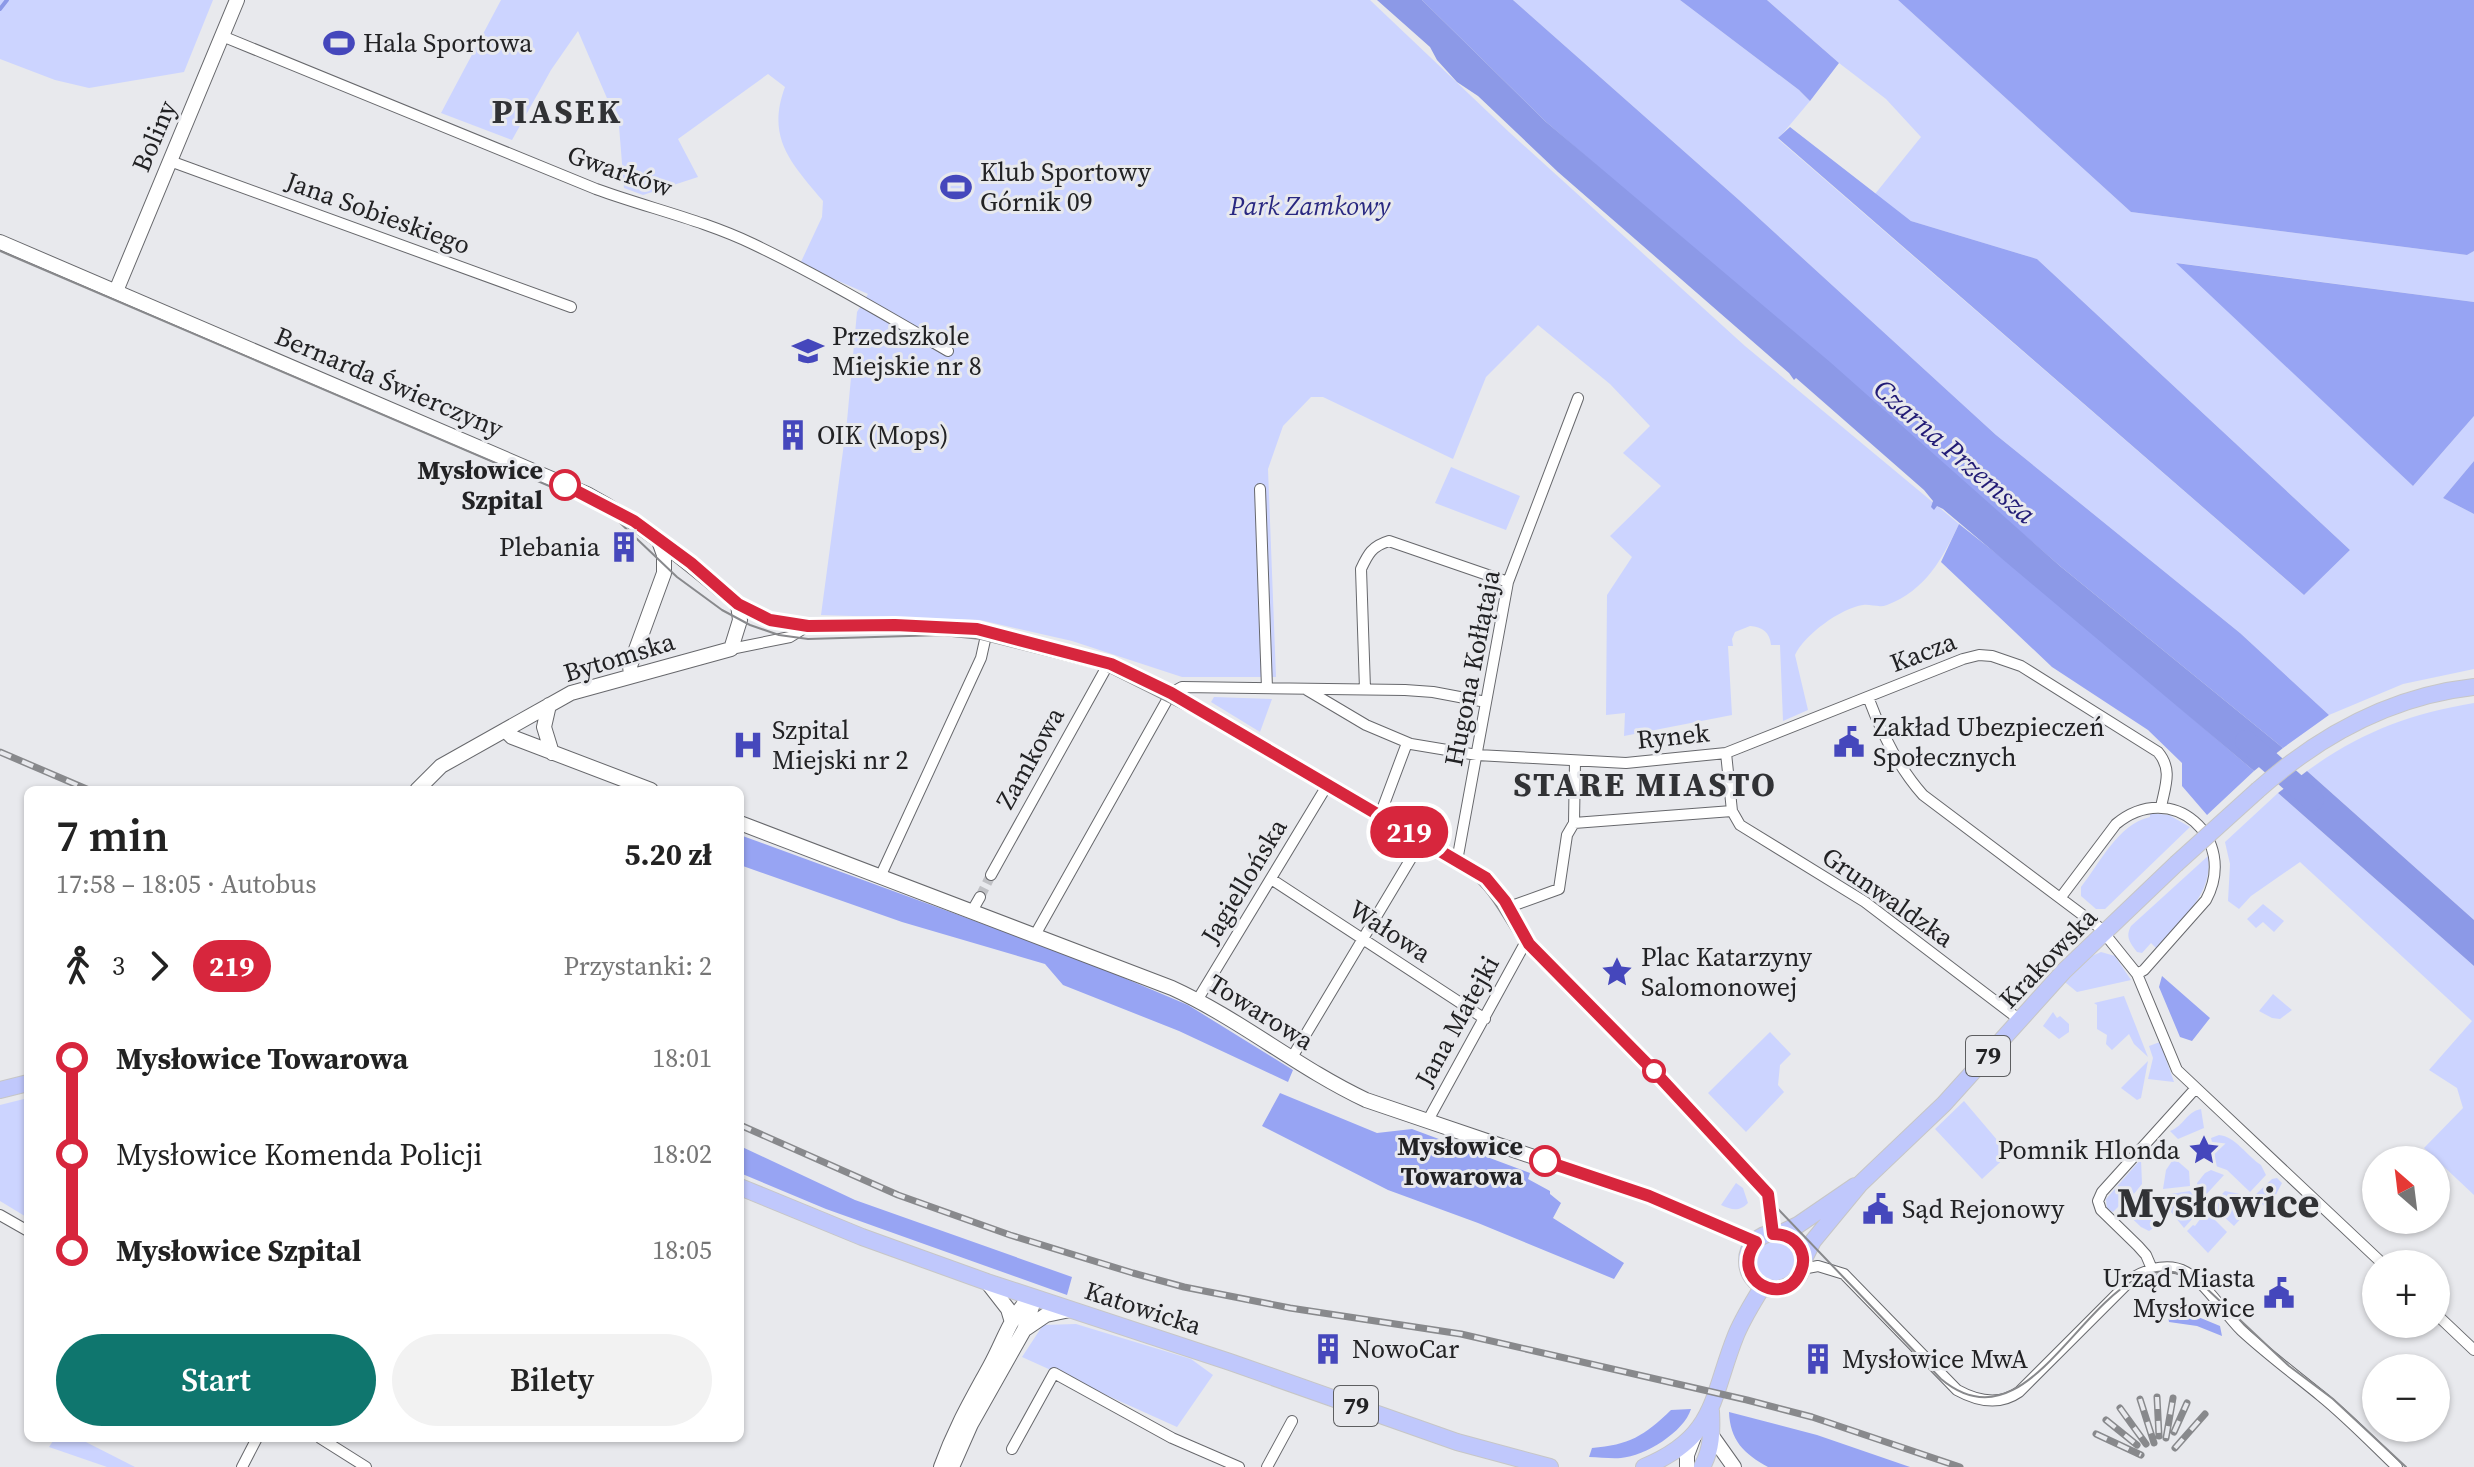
<!DOCTYPE html>
<html lang="pl">
<meta charset="utf-8">
<style>
:root{--surface:#fff;--page:#f2f2f2;--text:#222;--muted:#767676;--accent:#0f766e}
body{margin:0;font-family:"Source Serif 4",serif;background:var(--page);color:var(--text);height:100vh;display:flex;flex-direction:column;font-size:30px;white-space:nowrap}
*{box-sizing:border-box;margin:0}
p{font-size:26px;color:var(--muted)}
.icon{flex:none;width:44px;height:44px;fill:none;stroke:currentColor;stroke-width:2;stroke-linecap:round;stroke-linejoin:round}
.map{position:relative;flex:1;overflow:hidden}
.side{position:absolute;left:24px;top:786px;width:720px;height:656px;display:flex;flex-direction:column;background:var(--surface);border-radius:12px;box-shadow:0 2px 6px #0004}
.side>*{flex:none}
.badge{padding:0 16px;border-radius:26px;font-size:28px;line-height:52px}
.needle{width:52px;rotate:332deg}
.tools{position:absolute;left:2362px;top:1146px;display:grid;gap:16px}
.tools a{display:grid;place-items:center;width:88px;height:88px;border-radius:50%;background:var(--surface);box-shadow:0 2px 6px #0004;font-size:40px}
.map>.badge{position:absolute;translate:-50% -50%;box-shadow:0 0 0 4px #fff}
.legs{display:flex;align-items:center;gap:12px;height:88px;padding:0 32px;font-size:26px}
.legs p{margin-inline-start:auto}
.summary{display:flex;align-items:center;justify-content:space-between;height:136px;padding:0 32px}
h1{font-size:44px;font-weight:600;line-height:60px}
.button{display:flex;gap:16px;margin-top:auto;padding:16px 32px}
.button a{flex:1;height:92px;border-radius:48px;background:var(--accent);color:#fff;font-size:32px;font-weight:600;line-height:92px;text-align:center}
.button a+a{background:var(--page);color:var(--text)}
ul{padding:0 32px;list-style:none}
li{display:flex;align-items:center;gap:28px;height:96px;font-size:30px}
li i{display:grid;place-items:center;width:12px;height:100%;margin:0 10px;background:currentColor}
li i::after{content:'';width:20px;height:20px;margin:-10px;border:6px solid;border-radius:50%;background:var(--surface)}
li p{margin-inline-start:auto}
li:first-child i{background:linear-gradient(#0000 50%,currentColor 0)}
li:last-child i{background:linear-gradient(currentColor 50%,#0000 0)}
.map>svg:first-child{display:block}
.green{fill:#ccd4ff}
.forest{fill:#97a4f3}
.water{fill:#8c99e7}
.lines{fill:none;stroke-linecap:round;stroke-linejoin:round}
.stream{stroke:#8c99e7;stroke-width:4}
.river{stroke:#8c99e7;stroke-width:22}
.street-tunnel{stroke:#c0c1c5;stroke-width:10;stroke-dasharray:10 5;stroke-linecap:butt}
.street-casing{stroke:#67686c;stroke-width:12}
.secondary-casing{stroke:#67686c;stroke-width:16}
.primary-casing{stroke:#c6c6c6;stroke-width:18}
.street{stroke:#fff;stroke-width:10}
.secondary{stroke:#fff;stroke-width:14}
.primary{stroke:#c0c8fc;stroke-width:16}
.tram{stroke:#88898c;stroke-width:2}
.rail-casing{stroke:#88898c;stroke-width:7}
.rail{stroke:#e8e9ed;stroke-width:4;stroke-dasharray:12;stroke-linecap:butt}
.primary-bridge-casing{stroke:#c6c6c6;stroke-width:18;stroke-linecap:butt}
.primary-bridge{stroke:#c0c8fc;stroke-width:16}
.line-1-casing{stroke:#fff;stroke-width:18}
.line-1{stroke:#d7263d;stroke-width:12}
.stop-1-dot{fill:#fff;stroke:#d7263d;stroke-width:4}
.labels{text-anchor:middle;stroke-width:6;stroke-linejoin:round;paint-order:stroke}
.shield{fill:#e8e9ed;stroke:#5d5e60;stroke-width:2}
.shield-label{font-size:24px;font-weight:bold;fill:#222224}
.poi-label{font-size:26px;fill:#222224;stroke:#e8e9ed;text-anchor:start}
.street-label{font-size:26px;fill:#222224;stroke:#e8e9ed}
.park-label{font-size:26px;font-style:italic;fill:#292881;stroke:#e8e9ed}
.stop-label{font-size:26px;font-weight:bold;fill:#222224;stroke:#e8e9ed;text-anchor:end}
.water-label{font-size:28px;font-style:italic;fill:#221c76;stroke:#e8e9ed}
.district-label{font-size:34px;font-weight:bold;letter-spacing:2px;fill:#313235;stroke:#e8e9ed}
.town-label{font-size:42px;font-weight:bold;fill:#313235;stroke:#e8e9ed}
</style>
<div class="map">
<svg width="2474" height="1467" viewBox="0 0 2474 1467">
<rect width="100%" height="100%" fill="#e8e9ed"/>
<!-- green -->
<path class="green" d="M0,0H213L184,72L89,88L55,80L0,59Z
M501,0H1370L1509,132L1745,346L1959,524C1942,559 1926,590 1887,605C1879,608 1871,604 1863,605C1841,608 1804,635 1795,655L1808,710L1783,721L1780,645H1771C1770,632 1762,627 1750,626L1735,632L1732,639L1733,646H1728L1732,715L1624,736L1625,713L1606,715L1607,595L1632,557L1610,536L1661,486L1623,453L1650,426L1610,384L1538,325L1486,377L1453,459L1323,397H1311L1283,426L1268,469L1276,677H1182L1072,641L980,620L821,615L847,421L857,312L868,294L800,264L822,217L823,201C791,163 766,138 785,87L768,74L678,139L698,177L643,195L624,188L619,126L578,31L551,70L512,140L441,113Z
M1513,0H1680L1799,90L1810,101L1778,139L2304,595L2350,550L2037,259L1911,221L1875,194L1921,137L1886,99L1839,63L1767,0H1898L2131,212L2467,255L2474,251V302L2177,263L2413,486L2474,416V461L2443,498L2474,514V669L2403,684L2329,715L2240,633L1996,435L1739,200Z
M1451,467L1520,496L1506,530L1435,503Z
M1214,697L1272,699L1260,732L1211,702Z
M2474,703V920L2307,771C2361,732 2409,714 2474,703Z
M2278,793L2474,966V1195L2424,1148L2463,1108L2457,1088L2429,1070L2472,1021L2300,862L2251,896L2239,909L2228,901L2230,864L2225,842Z
M2150,813L2169,815L2190,827L2105,909H2096L2081,896V887C2100,863 2118,824 2150,817Z
M2208,856C2214,895 2179,921 2156,948L2151,943L2142,953L2137,952C2130,943 2125,937 2131,926Z
M2263,904L2284,921L2274,932L2263,922L2256,928L2247,919Z
M2101,952L2115,956L2131,980L2077,992L2066,983H2062L2092,956Z
M2273,994L2292,1010L2280,1019L2272,1018L2259,1011Z
M2124,996L2148,1057L2134,1044L2129,1034L2112,1050L2106,1044L2107,1035L2097,1029V1005L2094,1003Z
M2053,1012L2057,1018L2060,1016L2069,1024V1032L2059,1039L2043,1026Z
M1770,1032L1791,1054L1780,1065L1778,1085L1784,1092L1746,1132L1708,1093Z
M2160,1042L2174,1082L2148,1079L2153,1058L2149,1046Z
M2148,1061L2141,1098L2137,1100L2121,1088Z
M28,1098V1218L0,1201V1105Z
M1964,1101L2009,1154L1982,1179L1935,1129Z
M2201,1109L2204,1128L2178,1139L2170,1131C2184,1126 2186,1112 2201,1109Z
M2219,1135C2235,1136 2248,1157 2261,1165L2266,1175L2250,1192L2227,1170L2213,1165L2212,1157L2215,1156L2211,1138Z
M2174,1158L2189,1171L2190,1186L2163,1189L2166,1170Z
M2141,1159L2142,1184L2133,1195L2152,1217L2155,1227L2149,1231L2141,1227L2119,1206L2113,1212L2107,1209L2106,1199Z
M2211,1170L2224,1175L2202,1199L2198,1195L2197,1183L2205,1173Z
M2277,1178L2282,1183L2268,1210L2254,1196L2272,1179Z
M1736,1183L1743,1188L1748,1203C1739,1212 1732,1210 1721,1205Z
M2190,1191L2202,1208L2184,1228L2167,1207L2164,1195Z
M2225,1191L2245,1195L2254,1204L2234,1226L2211,1205Z
M2206,1211L2227,1232L2208,1253L2187,1231L2193,1225L2195,1226Z
M1771,1239L1794,1248C1803,1268 1790,1277 1773,1285C1749,1276 1748,1250 1771,1239Z
M1076,1324L1191,1359L1213,1375L1177,1427L1022,1357L1043,1325Z
M55,1438H78L135,1467H107L49,1447Z"/>
<!-- forest -->
<path class="forest" d="M1422,0H1513L1739,200L1996,435L2240,633L2329,715L2283,748L2060,566L1545,121Z
M1680,0H1767L1839,63L1810,101L1799,90Z
M1898,0H2474V251L2467,255L2131,212Z
M1790,127L1911,221L2037,259L2350,550L2304,595L1778,138Z
M2176,263L2474,302V416L2413,486Z
M2474,461V514L2443,498Z
M1959,524L2035,584L2254,771L2207,815L2182,786V763L2148,730L2052,667L1941,562Z
M740,835L1084,961L1188,1005L1293,1070L1288,1082L1179,1031L1063,985L1045,964L902,922L740,865Z
M2162,976L2210,1018L2192,1041L2180,1037L2159,987Z
M1280,1093L1377,1133L1412,1129L1530,1173L1528,1179L1550,1191V1194L1561,1203L1553,1218L1624,1263L1614,1279L1478,1223L1388,1190L1262,1126Z
M740,1146L855,1200L1072,1277L1067,1295L826,1209L740,1173Z
M2191,1314L2220,1326L2222,1336L2197,1326L2169,1322L2168,1316Z
M1691,1409C1684,1432 1645,1456 1621,1458C1611,1459 1600,1457 1589,1457L1592,1448C1629,1445 1644,1436 1671,1410Z
M1729,1412L1817,1435L1910,1467H1768C1744,1454 1730,1440 1729,1412Z"/>
<!-- water -->
<path class="water" d="M1377,0H1422L1545,121L1830,362L2060,566L2283,748L2254,771L1943,509L1937,506L1934,510L1931,507L1933,501L1924,490L1796,378L1794,380L1789,373L1558,172L1478,96L1457,82L1437,60L1430,47Z
M2307,771L2474,920V966L2278,793Z"/>
<g class="lines">
<!-- stream -->
<path class="stream" d="M0,9L7,0"/>
<!-- river -->
<path class="river" d="M2246,741L2313,800"/>
<!-- street-tunnel -->
<path class="street-tunnel" d="M980,897L991,875"/>
<defs>
<path id="street" d="M222,36L596,189C648,208 703,220 753,244C820,276 884,314 948,351
M170,161L571,307
M1260,489L1267,688
M738,604L770,620L808,626L895,625L977,629L1111,664L1171,693L1486,878L1505,901L1529,944L1685,1104L1768,1194L1773,1234
M731,649L790,637L808,626
M1365,689L1361,569C1368,554 1372,546 1389,541L1508,582
M1307,690L1366,725L1411,744L1477,755L1626,763L1726,753L1732,811L1740,825L1865,902L2020,1020
M1171,693L1182,687L1405,690L1433,692L1486,702
M1868,697C1881,732 1898,767 1923,795L2100,928L2137,974L2177,1070L2383,1264
M1726,753L1963,659L1979,655L1992,656L2021,666L2158,752C2173,770 2165,786 2161,807
M1380,815L1407,743
M1574,823L1732,811
M1457,861L1508,582L1578,398
M991,875L1105,670L1111,664
M880,877L981,658L987,631
M1271,879L1485,1019
M2061,897L2116,824C2172,778 2239,838 2206,900L2144,970L2137,974
M1509,907L1559,889L1567,835L1574,823L1575,761
M972,911L980,897
M1035,935L1171,693
M1198,999L1328,784
M1291,1059L1422,840
M1427,1122L1523,947L1529,944
M0,1215L28,1231
M1802,1269L1818,1266L1844,1274L1957,1390C1977,1401 1999,1406 2019,1392L2134,1277C2150,1268 2170,1263 2186,1272C2206,1283 2224,1313 2241,1330C2267,1354 2294,1374 2321,1396C2348,1418 2372,1443 2397,1467
M2152,1269L2146,1255L2138,1246L2101,1210L2098,1201L2102,1192L2195,1089
M2436,1314L2474,1350
M320,1438L366,1467
M1012,1449L1054,1373L1172,1438L1239,1467
M242,1467L257,1438
M1267,1467L1292,1421"/>
<path id="secondary" d="M0,242L587,494C643,524 689,564 738,604L740,620L731,649L571,693L441,766L417,790
M116,291L237,0
M631,675L630,666L664,573V555L659,541
M549,705L544,727L552,753
M505,730L512,737L651,790
M740,823L1172,988C1240,1019 1298,1068 1366,1100L1649,1196L1756,1242
M987,1282L1008,1309L1011,1319
M1024,1330L1046,1315L1070,1310
M1712,1436L1734,1467
M941,1467C955,1428 971,1401 990,1366C1004,1341 1010,1316 1031,1297
M952,1467L971,1424L1024,1330L1035,1298
M1687,1467V1455L1695,1434"/>
<path id="primary" d="M2258,790C2319,736 2392,696 2474,687
M0,1090L28,1083
M740,1187L862,1237L987,1282L1230,1362L1457,1442L1550,1467
M1747 1261a28 28 0 1 1 56 0a28 28 0 1 1-56 0Z
M1779,1234L1798,1225L1855,1186
M1803,1261L1813,1241L1860,1184L1944,1104L2064,971L2176,864
M1644,1467C1717,1437 1711,1397 1736,1335C1743,1318 1753,1302 1763,1286
M1702,1467C1712,1449 1712,1431 1711,1411"/>
</defs>
<!-- street casing -->
<use href="#street" class="street-casing"/>
<!-- secondary casing -->
<use href="#secondary" class="secondary-casing"/>
<!-- primary casing -->
<use href="#primary" class="primary-casing"/>
<!-- street -->
<use href="#street" class="street"/>
<!-- secondary -->
<use href="#secondary" class="secondary"/>
<!-- primary -->
<use href="#primary" class="primary"/>
<!-- tram -->
<path class="tram" d="M0,251L582,500L617,520L677,577L722,610L750,625L779,635L808,639L942,635L981,639L1105,670L1209,722L1450,861C1496,889 1498,915 1528,953C1539,968 1556,979 1570,992L1941,1379C2046,1467 2102,1206 2205,1287L2289,1366L2333,1399L2406,1467"/>
<defs>
<path id="rail" d="M0,752L89,790
M740,1125L898,1195L1010,1235L1133,1273L1184,1287L1290,1308L1461,1334L1747,1400L1812,1417L1960,1467
M2157,1397L2159,1436
M2140,1399L2154,1443
M2120,1408L2146,1444
M2106,1420L2137,1445
M2174,1432L2187,1403
M2096,1434L2141,1455
M2166,1438L2173,1398
M2175,1448L2205,1414"/>
</defs>
<!-- rail casing -->
<use href="#rail" class="rail-casing"/>
<!-- rail -->
<use href="#rail" class="rail"/>
<defs>
<path id="primary-bridge" d="M2176,864L2258,790"/>
</defs>
<!-- primary-bridge casing -->
<use href="#primary-bridge" class="primary-bridge-casing"/>
<!-- primary-bridge -->
<use href="#primary-bridge" class="primary-bridge"/>
</g>
<g class="lines">
<defs>
<path id="line-1" d="M565,485L634,521L691,563L738,604L770,620L808,626L895,625L977,629L1111,664L1171,693L1486,878L1505,901L1529,944L1654,1071L1768,1194L1773,1234C1784,1234 1794,1238 1800,1248C1804,1256 1804,1265 1800,1273C1784,1309 1728,1279 1756,1242L1649,1196L1545,1161"/>
</defs>
<!-- line-1 casing -->
<use href="#line-1" class="line-1-casing"/>
<!-- line-1 -->
<use href="#line-1" class="line-1"/>
</g>
<!-- icons -->
<defs>
<symbol id="stadium-bare" viewBox="-9 -9 18 18"><path d="M0-5a6.5 5 0 1 0 0 10a6.5 5 0 1 0 0-10ZM-3.5-1.8h7v3.6h-7Z" fill="#4547bc" stroke="#e8e9ed" stroke-width="2.5" paint-order="stroke"/></symbol>
<symbol id="school-bare" viewBox="-9 -9 18 18"><path d="M0-5L7-2L0 1L-7-2ZM-4 1L0 2.5L4 1V4Q0 6-4 4Z" fill="#4547bc" stroke="#e8e9ed" stroke-width="2.5" paint-order="stroke"/></symbol>
<symbol id="building-bare" viewBox="-9 -9 18 18"><path d="M-4-6H4V6H1V3H-1V6H-4ZM-2.5-4.3h1.7v1.8h-1.7ZM.8-4.3h1.7v1.8H.8ZM-2.5-1h1.7V.8h-1.7ZM.8-1h1.7V.8H.8Z" fill="#4547bc" stroke="#e8e9ed" stroke-width="2.5" paint-order="stroke"/></symbol>
<symbol id="civic-bare" viewBox="-9 -9 18 18"><path d="M-.6-6.5H3V-4.5H.6V-3L4-1V1h2V6H-6V1h2V-1L-.6-3ZM-1.2 2.5V6h2.4V2.5Z" fill="#4547bc" stroke="#e8e9ed" stroke-width="2.5" paint-order="stroke"/></symbol>
<symbol id="hospital-bare" viewBox="-9 -9 18 18"><path d="M-5-5h3v3.5h4V-5h3V5h-3V1.5h-4V5h-3Z" fill="#4547bc" stroke="#e8e9ed" stroke-width="2.5" paint-order="stroke"/></symbol>
<symbol id="sight-bare" viewBox="-9 -9 18 18"><path d="M0-6L1.8-2.2L6-1.7L2.9 1.2L3.7 5.4L0 3.3L-3.7 5.4L-2.9 1.2L-6-1.7L-1.8-2.2Z" fill="#4547bc" stroke="#e8e9ed" stroke-width="2.5" paint-order="stroke"/></symbol>
</defs>
<g fill-rule="evenodd">
<use href="#stadium-bare" x="317" y="21" width="44" height="44"/>
<use href="#stadium-bare" x="934" y="165" width="44" height="44"/>
<use href="#school-bare" x="786" y="329" width="44" height="44"/>
<use href="#building-bare" x="771" y="413" width="44" height="44"/>
<use href="#building-bare" x="602" y="525" width="44" height="44"/>
<use href="#civic-bare" x="1827" y="720" width="44" height="44"/>
<use href="#hospital-bare" x="726" y="723" width="44" height="44"/>
<use href="#sight-bare" x="1595" y="950" width="44" height="44"/>
<use href="#sight-bare" x="2182" y="1128" width="44" height="44"/>
<use href="#civic-bare" x="1856" y="1187" width="44" height="44"/>
<use href="#civic-bare" x="2257" y="1271" width="44" height="44"/>
<use href="#building-bare" x="1306" y="1327" width="44" height="44"/>
<use href="#building-bare" x="1796" y="1337" width="44" height="44"/>
</g>
<!-- markers -->
<g class="stop-1-dot">
<circle cx="565" cy="485" r="14"/>
<circle cx="1654" cy="1071" r="10"/>
<circle cx="1545" cy="1161" r="14"/>
</g>
<g class="labels">
<!-- shield labels -->
<g class="shield">
<rect x="1966" y="1036" width="44" height="40" rx="6"/>
<rect x="1334" y="1386" width="44" height="40" rx="6"/>
</g>
<g class="shield-label">
<text x="1988" y="1064">79</text>
<text x="1356" y="1414">79</text>
</g>
<!-- poi labels -->
<g class="poi-label">
<text x="363" y="52">Hala Sportowa</text>
<text x="980" y="181">Klub Sportowy<tspan x="980" dy="30">Górnik 09</tspan></text>
<text x="832" y="345">Przedszkole<tspan x="832" dy="30">Miejskie nr 8</tspan></text>
<text x="817" y="444">OIK (Mops)</text>
<text x="600" y="556" text-anchor="end">Plebania</text>
<text x="1873" y="736">Zakład Ubezpieczeń<tspan x="1873" dy="30">Społecznych</tspan></text>
<text x="772" y="739">Szpital<tspan x="772" dy="30">Miejski nr 2</tspan></text>
<text x="1641" y="966">Plac Katarzyny<tspan x="1641" dy="30">Salomonowej</tspan></text>
<text x="2180" y="1159" text-anchor="end">Pomnik Hlonda</text>
<text x="1902" y="1218">Sąd Rejonowy</text>
<text x="2255" y="1287" text-anchor="end">Urząd Miasta<tspan x="2255" dy="30">Mysłowice</tspan></text>
<text x="1352" y="1358">NowoCar</text>
<text x="1842" y="1368">Mysłowice MwA</text>
</g>
<!-- street labels -->
<g class="street-label">
<text transform="translate(154 136) rotate(-67)" y="9">Boliny</text>
<text transform="translate(620 171) rotate(19)" y="9">Gwarków</text>
<text transform="translate(378 213) rotate(20)" y="9">Jana Sobieskiego</text>
<text transform="translate(389 382) rotate(23)" y="9">Bernarda Świerczyny</text>
<text transform="translate(1923 652) rotate(-21)" y="9">Kacza</text>
<text transform="translate(619 657) rotate(-17)" y="9">Bytomska</text>
<text transform="translate(1472 668) rotate(-79)" y="9">Hugona Kołłątaja</text>
<text transform="translate(1673 736) rotate(-6)" y="9">Rynek</text>
<text transform="translate(1030 758) rotate(-61)" y="9">Zamkowa</text>
<text transform="translate(1244 881) rotate(-59)" y="9">Jagiellońska</text>
<text transform="translate(1888 897) rotate(35)" y="9">Grunwaldzka</text>
<text transform="translate(1390 931) rotate(33)" y="9">Wałowa</text>
<text transform="translate(2048 958) rotate(-46)" y="9">Krakowska</text>
<text transform="translate(1261 1012) rotate(32)" y="9">Towarowa</text>
<text transform="translate(1457 1021) rotate(-61)" y="9">Jana Matejki</text>
<text transform="translate(1143 1308) rotate(18)" y="9">Katowicka</text>
</g>
<!-- park labels -->
<g class="park-label">
<text x="1310" y="215">Park Zamkowy</text>
</g>
<!-- stop labels -->
<g class="stop-label">
<text x="543" y="479">Mysłowice<tspan x="543" dy="30">Szpital</tspan></text>
<text x="1523" y="1155">Mysłowice<tspan x="1523" dy="30">Towarowa</tspan></text>
</g>
<!-- water labels -->
<g class="water-label">
<text transform="translate(1955 451) rotate(41)" y="10">Czarna Przemsza</text>
</g>
<!-- district labels -->
<g class="district-label">
<text x="557" y="123">PIASEK</text>
<text x="1645" y="796">STARE MIASTO</text>
</g>
<!-- town labels -->
<g class="town-label">
<text x="2218" y="1217">Mysłowice</text>
</g>
</g>
</svg>
<div class="tools">
<a><svg class="needle" viewBox="-14 -14 28 28"><path d="M0-13l5 13h-10z" fill="#e53935"/><path d="M0 13l5-13h-10z" fill="#767676"/></svg></a>
<a>+</a>
<a>−</a>
</div>
<b class="badge" style="left:1409px;top:832px;background:#d7263d;color:#fff">219</b>
<section class="side">
<div class="summary"><div><h1>7 min</h1><p>17:58 – 18:05 · Autobus</p></div><b>5.20 zł</b></div>
<div class="legs"><svg class="icon" aria-label="walk" viewBox="0 0 24 24"><circle cx="13" cy="4" r="2"/><path d="M13 8l-2 6 4 7M11 14l-3 7M7 12l3-4h3l4 4"/></svg>3<svg class="icon" aria-label="forward" viewBox="0 0 24 24"><path d="M9 5l7 7-7 7"/></svg><b class="badge" style="background:#d7263d;color:#fff">219</b><p>Przystanki: 2</p></div>
<ul>
<li><i style="color:#d7263d"></i><b>Mysłowice Towarowa</b><p>18:01</p></li>
<li><i style="color:#d7263d"></i><span>Mysłowice Komenda Policji</span><p>18:02</p></li>
<li><i style="color:#d7263d"></i><b>Mysłowice Szpital</b><p>18:05</p></li>
</ul>
<div class="button"><a>Start</a><a>Bilety</a></div>
</section>
</div>
